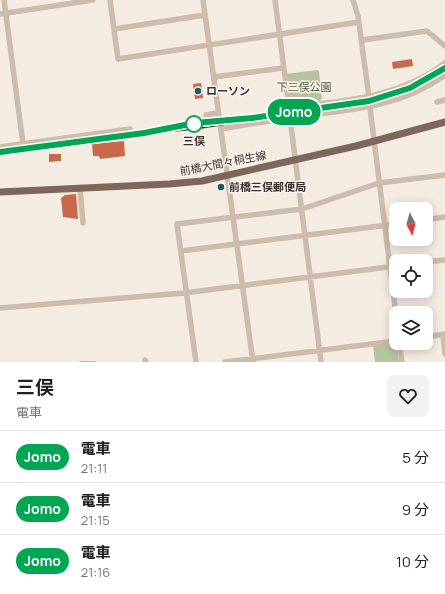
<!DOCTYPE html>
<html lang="ja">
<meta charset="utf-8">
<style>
:root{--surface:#fff;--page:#f2f2f2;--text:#202124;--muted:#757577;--line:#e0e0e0}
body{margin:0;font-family:Manrope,"Noto Sans JP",sans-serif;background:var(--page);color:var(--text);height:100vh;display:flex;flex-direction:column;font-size:15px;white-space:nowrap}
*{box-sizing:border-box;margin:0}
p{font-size:13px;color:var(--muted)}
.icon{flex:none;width:22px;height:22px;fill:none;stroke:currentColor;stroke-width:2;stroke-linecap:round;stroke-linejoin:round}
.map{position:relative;height:362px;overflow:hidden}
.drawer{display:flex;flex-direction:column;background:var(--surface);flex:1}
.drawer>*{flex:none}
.badge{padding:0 8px;border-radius:13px;font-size:14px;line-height:26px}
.needle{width:26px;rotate:174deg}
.controls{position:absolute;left:389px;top:202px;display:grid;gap:8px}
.controls a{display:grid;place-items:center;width:44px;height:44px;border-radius:8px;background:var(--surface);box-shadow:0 2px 10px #0003;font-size:20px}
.map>.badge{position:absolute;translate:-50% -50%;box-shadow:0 0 0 2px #fff}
.round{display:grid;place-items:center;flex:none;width:42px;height:42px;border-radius:8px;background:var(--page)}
.summary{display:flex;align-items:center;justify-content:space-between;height:68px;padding:0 16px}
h1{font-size:19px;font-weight:700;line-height:30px}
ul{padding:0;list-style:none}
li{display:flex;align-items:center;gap:12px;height:52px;padding:0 16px;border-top:1px solid var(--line)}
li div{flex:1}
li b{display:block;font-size:15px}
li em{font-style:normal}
li .badge{min-width:44px;font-weight:700;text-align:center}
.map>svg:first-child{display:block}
.green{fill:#b8c4a0}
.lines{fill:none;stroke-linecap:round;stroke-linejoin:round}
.stream{stroke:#7fb0b2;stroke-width:1.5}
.building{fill:#c8694b}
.minor{stroke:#cdbbac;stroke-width:5.5}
.major{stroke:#7d675c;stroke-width:7}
.rail-casing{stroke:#3b302b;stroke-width:3}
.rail{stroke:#fbf5ee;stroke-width:1.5;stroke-dasharray:4.5;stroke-linecap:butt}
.line-casing{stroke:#fff;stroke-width:9}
.line{stroke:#00a651;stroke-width:6}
.poi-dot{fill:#1f5a5e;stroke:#fbf5ee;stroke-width:1.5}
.stop-dot{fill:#fff;stroke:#00a651;stroke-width:2}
.labels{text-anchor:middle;stroke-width:3;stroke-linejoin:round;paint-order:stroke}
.park-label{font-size:11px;fill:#4a5a2e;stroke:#fbf5ee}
.poi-label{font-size:11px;font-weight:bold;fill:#3b302b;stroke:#fbf5ee;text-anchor:start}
.stop-label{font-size:11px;font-weight:bold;fill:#3b302b;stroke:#fbf5ee}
.street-label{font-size:11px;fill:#3b302b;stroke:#fbf5ee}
</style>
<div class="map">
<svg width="445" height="362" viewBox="0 0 445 362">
<rect width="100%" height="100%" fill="#f4ebe1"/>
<!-- green -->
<path class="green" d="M317,70L319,71L322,98L320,101L291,105L286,74Z
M394,343L397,345L399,362H375L373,346Z"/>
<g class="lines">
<!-- stream -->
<path class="stream" d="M80,362H95"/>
</g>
<!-- building -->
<path class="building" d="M412,59L413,66L393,69L392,62Z
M201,83L203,98L195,99L193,84Z
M124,141L125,156L100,159L99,156H93L92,144Z
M49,154H61V161L49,162Z
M76,194L78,219L63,217L61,198L65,195Z"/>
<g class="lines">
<!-- minor -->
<path class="minor" d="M4,0L23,144
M110,0L118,59L359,22
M203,0L253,362
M275,0L289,107C344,101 399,98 445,63
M353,0L358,16L369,97
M0,14L93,0
M114,29L205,15
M362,40L427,31L445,46
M214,77L283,68
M437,102L445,100
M370,108L396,315
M206,115L217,113
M290,118L321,362
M221,129C249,124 276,120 303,116C353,110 403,106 445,75
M0,147L130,129
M80,189L83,223
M426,220L445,217
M181,251L396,224
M426,262L445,260
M0,308L184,293L396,266
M443,334L445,354
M426,337L445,334
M399,343L402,362
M145,360L146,362
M196,362L177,224L302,209L379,183L445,175
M225,362L396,341"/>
<!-- major -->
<path class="major" d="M0,192L169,184L202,181L356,146L445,122"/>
<defs>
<path id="rail" d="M0,152L130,135L196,128L369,101L410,88L445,68"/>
</defs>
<!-- rail casing -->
<use href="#rail" class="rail-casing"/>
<!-- rail -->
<use href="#rail" class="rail"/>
</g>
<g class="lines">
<defs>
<path id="line" d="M0,152L144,133L195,123L252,118L369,101L410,88L445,68"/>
</defs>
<!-- line casing -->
<use href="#line" class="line-casing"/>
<!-- line -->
<use href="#line" class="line"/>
</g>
<!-- markers -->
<g class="poi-dot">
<circle cx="198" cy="91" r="4"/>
<circle cx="221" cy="187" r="4"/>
</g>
<circle class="stop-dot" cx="194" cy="124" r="8"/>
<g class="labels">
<!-- park labels -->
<g class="park-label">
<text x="304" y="91">下三俣公園</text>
</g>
<!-- poi labels -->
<g class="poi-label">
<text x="206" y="95">ローソン</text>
<text x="229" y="191">前橋三俣郵便局</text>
</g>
<!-- stop labels -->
<g class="stop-label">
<text x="194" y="145">三俣</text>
</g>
<!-- street labels -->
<g class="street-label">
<text transform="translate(223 163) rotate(-11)" y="4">前橋大間々桐生線</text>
</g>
</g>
</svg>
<div class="controls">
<a><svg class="needle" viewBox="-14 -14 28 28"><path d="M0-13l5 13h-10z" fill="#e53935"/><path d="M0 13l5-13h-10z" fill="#757577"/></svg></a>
<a><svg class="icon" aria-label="locate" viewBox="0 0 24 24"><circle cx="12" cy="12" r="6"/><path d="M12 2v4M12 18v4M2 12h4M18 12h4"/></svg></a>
<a><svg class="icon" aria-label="layers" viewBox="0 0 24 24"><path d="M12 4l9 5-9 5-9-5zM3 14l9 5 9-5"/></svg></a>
</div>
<b class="badge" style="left:294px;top:112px;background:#00a651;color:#fff">Jomo</b>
</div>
<section class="drawer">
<div class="summary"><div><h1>三俣</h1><p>電車</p></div><a class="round"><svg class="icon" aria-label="heart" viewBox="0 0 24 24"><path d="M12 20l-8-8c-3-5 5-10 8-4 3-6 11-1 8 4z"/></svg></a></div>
<ul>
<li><span class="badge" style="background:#00a651;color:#fff">Jomo</span><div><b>電車</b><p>21:11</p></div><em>5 分</em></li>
<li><span class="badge" style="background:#00a651;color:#fff">Jomo</span><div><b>電車</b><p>21:15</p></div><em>9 分</em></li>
<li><span class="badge" style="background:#00a651;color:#fff">Jomo</span><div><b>電車</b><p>21:16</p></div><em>10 分</em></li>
</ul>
</section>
